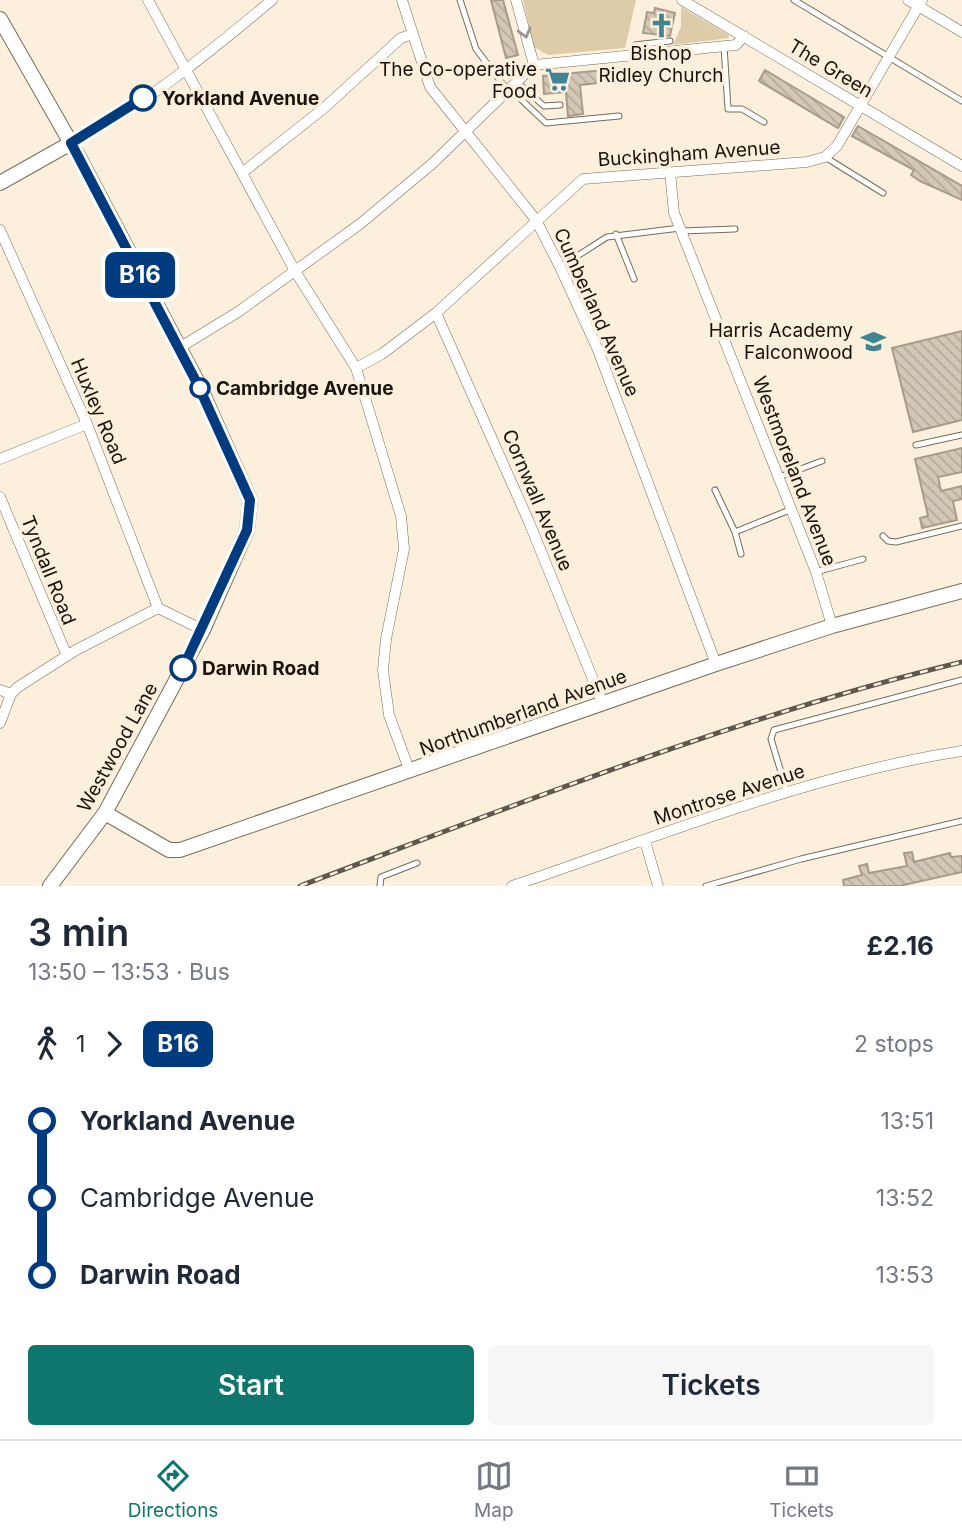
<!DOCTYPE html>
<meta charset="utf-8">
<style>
:root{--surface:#fff;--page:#f6f6f7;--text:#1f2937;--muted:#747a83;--line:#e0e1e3;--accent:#0f766e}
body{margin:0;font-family:Inter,sans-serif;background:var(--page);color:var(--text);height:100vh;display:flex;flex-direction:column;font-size:26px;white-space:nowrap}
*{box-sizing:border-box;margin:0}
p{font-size:23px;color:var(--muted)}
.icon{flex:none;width:38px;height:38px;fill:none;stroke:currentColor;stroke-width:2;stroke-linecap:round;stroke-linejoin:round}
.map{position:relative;height:886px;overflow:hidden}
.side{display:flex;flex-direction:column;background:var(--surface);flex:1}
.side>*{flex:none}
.badge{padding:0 14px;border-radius:10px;font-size:24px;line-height:46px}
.map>.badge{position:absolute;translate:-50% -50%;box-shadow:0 0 0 4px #fff}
.legs{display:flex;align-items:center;gap:10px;height:77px;padding:0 28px;font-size:23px}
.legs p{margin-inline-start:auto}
.overview{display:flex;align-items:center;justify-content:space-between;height:119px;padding:0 28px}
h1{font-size:38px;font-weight:600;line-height:52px}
.primary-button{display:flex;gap:14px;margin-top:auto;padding:14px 28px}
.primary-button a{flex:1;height:80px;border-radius:7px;background:var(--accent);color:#fff;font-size:28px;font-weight:600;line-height:80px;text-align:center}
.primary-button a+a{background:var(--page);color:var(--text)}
ul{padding:0 28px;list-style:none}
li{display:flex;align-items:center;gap:24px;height:77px;font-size:26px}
li i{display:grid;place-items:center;width:10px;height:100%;margin:0 9px;background:currentColor}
li i::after{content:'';width:18px;height:18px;margin:-9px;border:5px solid;border-radius:50%;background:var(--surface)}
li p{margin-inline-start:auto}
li:first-child i{background:linear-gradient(#0000 50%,currentColor 0)}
li:last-child i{background:linear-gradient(currentColor 50%,#0000 0)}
.tab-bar{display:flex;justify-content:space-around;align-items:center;height:98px;border-top:2px solid var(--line);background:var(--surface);font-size:19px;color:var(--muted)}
.tab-bar a{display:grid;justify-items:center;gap:4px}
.tab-bar .current{color:var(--accent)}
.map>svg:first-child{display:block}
.green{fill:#decba8}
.building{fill:url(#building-back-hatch);stroke:#a79c8a;stroke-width:2}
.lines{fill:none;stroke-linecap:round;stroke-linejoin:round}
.lane-casing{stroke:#766c5b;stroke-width:7}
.street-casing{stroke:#766c5b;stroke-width:11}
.secondary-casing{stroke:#766c5b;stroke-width:16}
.lane{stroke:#fff;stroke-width:5}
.street{stroke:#fff;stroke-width:10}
.secondary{stroke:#fff;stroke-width:14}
.rail-casing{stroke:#5d574c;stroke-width:5}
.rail{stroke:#fcf0dc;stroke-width:2.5;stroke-dasharray:8;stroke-linecap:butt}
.oneway{stroke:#979592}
.line-1-casing{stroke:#fff;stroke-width:16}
.line-1{stroke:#003b80;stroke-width:10}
.stop-1-dot{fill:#fff;stroke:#003b80;stroke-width:3.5}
.labels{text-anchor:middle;stroke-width:7;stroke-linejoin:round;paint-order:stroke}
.poi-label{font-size:19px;fill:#18140d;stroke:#fcf0dc;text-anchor:end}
.street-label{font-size:19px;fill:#18140d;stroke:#fcf0dc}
.stop-label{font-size:19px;font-weight:bold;fill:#18140d;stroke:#fcf0dc;text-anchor:start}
</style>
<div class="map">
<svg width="962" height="886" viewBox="0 0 962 886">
<defs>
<pattern id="building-back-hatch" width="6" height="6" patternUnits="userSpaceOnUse" patternTransform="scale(1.75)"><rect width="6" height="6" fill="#d3c8b5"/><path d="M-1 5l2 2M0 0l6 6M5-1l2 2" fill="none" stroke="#b4ab9a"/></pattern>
</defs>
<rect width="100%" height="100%" fill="#fcf0dc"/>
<!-- green -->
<path class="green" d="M523,0H636L625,48L548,55L534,47Z
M681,7L729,35V38L673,45L681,27Z"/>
<!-- building -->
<path class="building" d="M491,0H503L518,55L506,58Z
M655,8L675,13L670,36L643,33L647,12L654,13Z
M625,68L626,80L580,85L583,114L568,116L566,92L544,94L543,76Z
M765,70L844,117L838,128L759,81Z
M858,126L962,186V200L920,181L911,175L914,170L852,136Z
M962,331V420L913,432L892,348Z
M962,448V472L938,477L941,491L962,486V499L953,501L957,520L922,528L920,518L928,516L915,459Z
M912,852L914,862L950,853L951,857L962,856V872L899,886H844L843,880L862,875L859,866L867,864L869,873L907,866L904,853Z"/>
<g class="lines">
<defs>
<path id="lane" d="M460,0L476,49L508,91
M794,0L962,101
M724,46L728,109H742L764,122
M629,56L635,45L670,41
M517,82L544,106L560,105
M510,89L546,123L619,116
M825,157L883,193
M682,231L735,229
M616,234L634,279
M560,267L607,237L680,228
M916,445L962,435
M779,477L822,461
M715,490L735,532
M883,536L888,541L896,542L962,526
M741,554L735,532L792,509
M816,572L863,559
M787,792L771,739L774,730L962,680
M380,886L381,877L417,863
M706,886L801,859L962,821"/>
<path id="street" d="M148,0L295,271L356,368L401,516L404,549L386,639L383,670L389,715L410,772
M402,0L430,87L536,220L560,267L598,350L716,664
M516,0L534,65
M682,0L962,166
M908,0L962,32
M534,65L736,45L744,36
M71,143C144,106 210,52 272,0
M670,172L674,213L816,572L832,626
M242,173L324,108L401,38L413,34
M0,230L87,424L158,608
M436,313L529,522L603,704
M179,348L238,312L360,224L433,163L534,65
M356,368L382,354L436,313L583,179L807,162L825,157L837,146L922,0
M0,459L87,424
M0,497L67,656
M158,608L203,630
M0,690L11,694
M0,723L11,694L18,687L76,650L158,608
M645,841L658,886
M512,886C660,836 807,775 962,751"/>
<path id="secondary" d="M0,19L80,159L199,385L250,500L247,530L203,630L105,813L50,886
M0,183L71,143
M105,813L169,850H180L716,664L832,626L962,591"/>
</defs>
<!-- lane casing -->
<use href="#lane" class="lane-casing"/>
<!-- street casing -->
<use href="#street" class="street-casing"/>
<!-- secondary casing -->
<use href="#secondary" class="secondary-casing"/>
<!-- lane -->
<use href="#lane" class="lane"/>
<!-- street -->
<use href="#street" class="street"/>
<!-- secondary -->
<use href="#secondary" class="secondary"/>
<defs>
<path id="rail" d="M300,886C518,804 735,717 962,662"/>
</defs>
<!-- rail casing -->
<use href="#rail" class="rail-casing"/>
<!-- rail -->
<use href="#rail" class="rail"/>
</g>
<!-- one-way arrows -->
<defs><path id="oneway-chevron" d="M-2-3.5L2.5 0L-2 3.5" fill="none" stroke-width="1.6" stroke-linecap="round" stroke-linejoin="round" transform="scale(1.75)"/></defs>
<use class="oneway" href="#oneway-chevron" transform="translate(525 33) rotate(75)"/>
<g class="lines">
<defs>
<path id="line-1" d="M143,98L71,143L198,385L250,500L247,530L183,668"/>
</defs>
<!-- line-1 casing -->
<use href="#line-1" class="line-1-casing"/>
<!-- line-1 -->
<use href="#line-1" class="line-1"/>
</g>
<!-- icons -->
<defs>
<symbol id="church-bare" viewBox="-9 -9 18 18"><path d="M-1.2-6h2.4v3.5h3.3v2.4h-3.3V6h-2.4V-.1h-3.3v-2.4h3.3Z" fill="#418594" stroke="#fcf0dc" stroke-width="2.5" paint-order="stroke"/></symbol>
<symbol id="supermarket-bare" viewBox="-9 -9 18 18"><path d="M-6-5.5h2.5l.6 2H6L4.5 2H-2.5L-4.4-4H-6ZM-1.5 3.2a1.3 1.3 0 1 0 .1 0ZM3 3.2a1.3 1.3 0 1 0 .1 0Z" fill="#418594" stroke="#fcf0dc" stroke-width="2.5" paint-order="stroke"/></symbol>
<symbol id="school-bare" viewBox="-9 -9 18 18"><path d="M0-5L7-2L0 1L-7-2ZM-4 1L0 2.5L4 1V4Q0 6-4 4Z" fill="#418594" stroke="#fcf0dc" stroke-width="2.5" paint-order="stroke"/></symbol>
</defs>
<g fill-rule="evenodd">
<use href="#church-bare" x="644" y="8" width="35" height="35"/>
<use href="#supermarket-bare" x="540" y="62" width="35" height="35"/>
<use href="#school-bare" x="856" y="324" width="35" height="35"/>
</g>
<!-- markers -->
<g class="stop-1-dot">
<circle cx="143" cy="98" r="12"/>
<circle cx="200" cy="388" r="9"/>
<circle cx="183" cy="668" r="12"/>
</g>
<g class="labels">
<!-- poi labels -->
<g class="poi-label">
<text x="661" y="60" text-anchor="middle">Bishop<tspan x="661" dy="22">Ridley Church</tspan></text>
<text x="537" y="76">The Co-operative<tspan x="537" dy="22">Food</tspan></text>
<text x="853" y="337">Harris Academy<tspan x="853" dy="22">Falconwood</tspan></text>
</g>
<!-- street labels -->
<g class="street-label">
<text transform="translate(831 68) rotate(31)" y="7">The Green</text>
<text transform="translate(689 153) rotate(-4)" y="7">Buckingham Avenue</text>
<text transform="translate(597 312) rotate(66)" y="7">Cumberland Avenue</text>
<text transform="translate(99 411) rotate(67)" y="7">Huxley Road</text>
<text transform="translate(795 471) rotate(69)" y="7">Westmoreland Avenue</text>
<text transform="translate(538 500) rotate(67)" y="7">Cornwall Avenue</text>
<text transform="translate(49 570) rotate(68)" y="7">Tyndall Road</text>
<text transform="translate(523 712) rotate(-20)" y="7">Northumberland Avenue</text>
<text transform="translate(117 747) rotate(-61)" y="7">Westwood Lane</text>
<text transform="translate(729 794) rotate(-18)" y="7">Montrose Avenue</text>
</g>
<!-- stop labels -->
<g class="stop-label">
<text x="162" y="105">Yorkland Avenue</text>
<text x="216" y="395">Cambridge Avenue</text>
<text x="202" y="675">Darwin Road</text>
</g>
</g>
</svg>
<b class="badge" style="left:140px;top:275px;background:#003b80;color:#fff">B16</b>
</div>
<section class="side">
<div class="overview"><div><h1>3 min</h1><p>13:50 – 13:53 · Bus</p></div><b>£2.16</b></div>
<div class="legs"><svg class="icon" aria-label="walk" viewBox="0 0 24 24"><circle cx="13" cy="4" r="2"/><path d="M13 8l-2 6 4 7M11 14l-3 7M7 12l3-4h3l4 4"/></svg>1<svg class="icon" aria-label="forward" viewBox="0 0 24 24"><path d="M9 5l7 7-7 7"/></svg><b class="badge" style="background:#003b80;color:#fff">B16</b><p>2 stops</p></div>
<ul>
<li><i style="color:#003b80"></i><b>Yorkland Avenue</b><p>13:51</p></li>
<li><i style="color:#003b80"></i><span>Cambridge Avenue</span><p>13:52</p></li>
<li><i style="color:#003b80"></i><b>Darwin Road</b><p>13:53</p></li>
</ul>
<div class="primary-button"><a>Start</a><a>Tickets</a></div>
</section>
<nav class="tab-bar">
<a class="current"><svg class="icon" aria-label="directions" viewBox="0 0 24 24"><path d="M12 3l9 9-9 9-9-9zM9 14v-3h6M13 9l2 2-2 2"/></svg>Directions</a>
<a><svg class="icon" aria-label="map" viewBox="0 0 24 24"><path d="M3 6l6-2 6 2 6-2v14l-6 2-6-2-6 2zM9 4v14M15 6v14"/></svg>Map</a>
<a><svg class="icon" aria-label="tickets" viewBox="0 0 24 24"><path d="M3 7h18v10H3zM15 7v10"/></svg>Tickets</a>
</nav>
